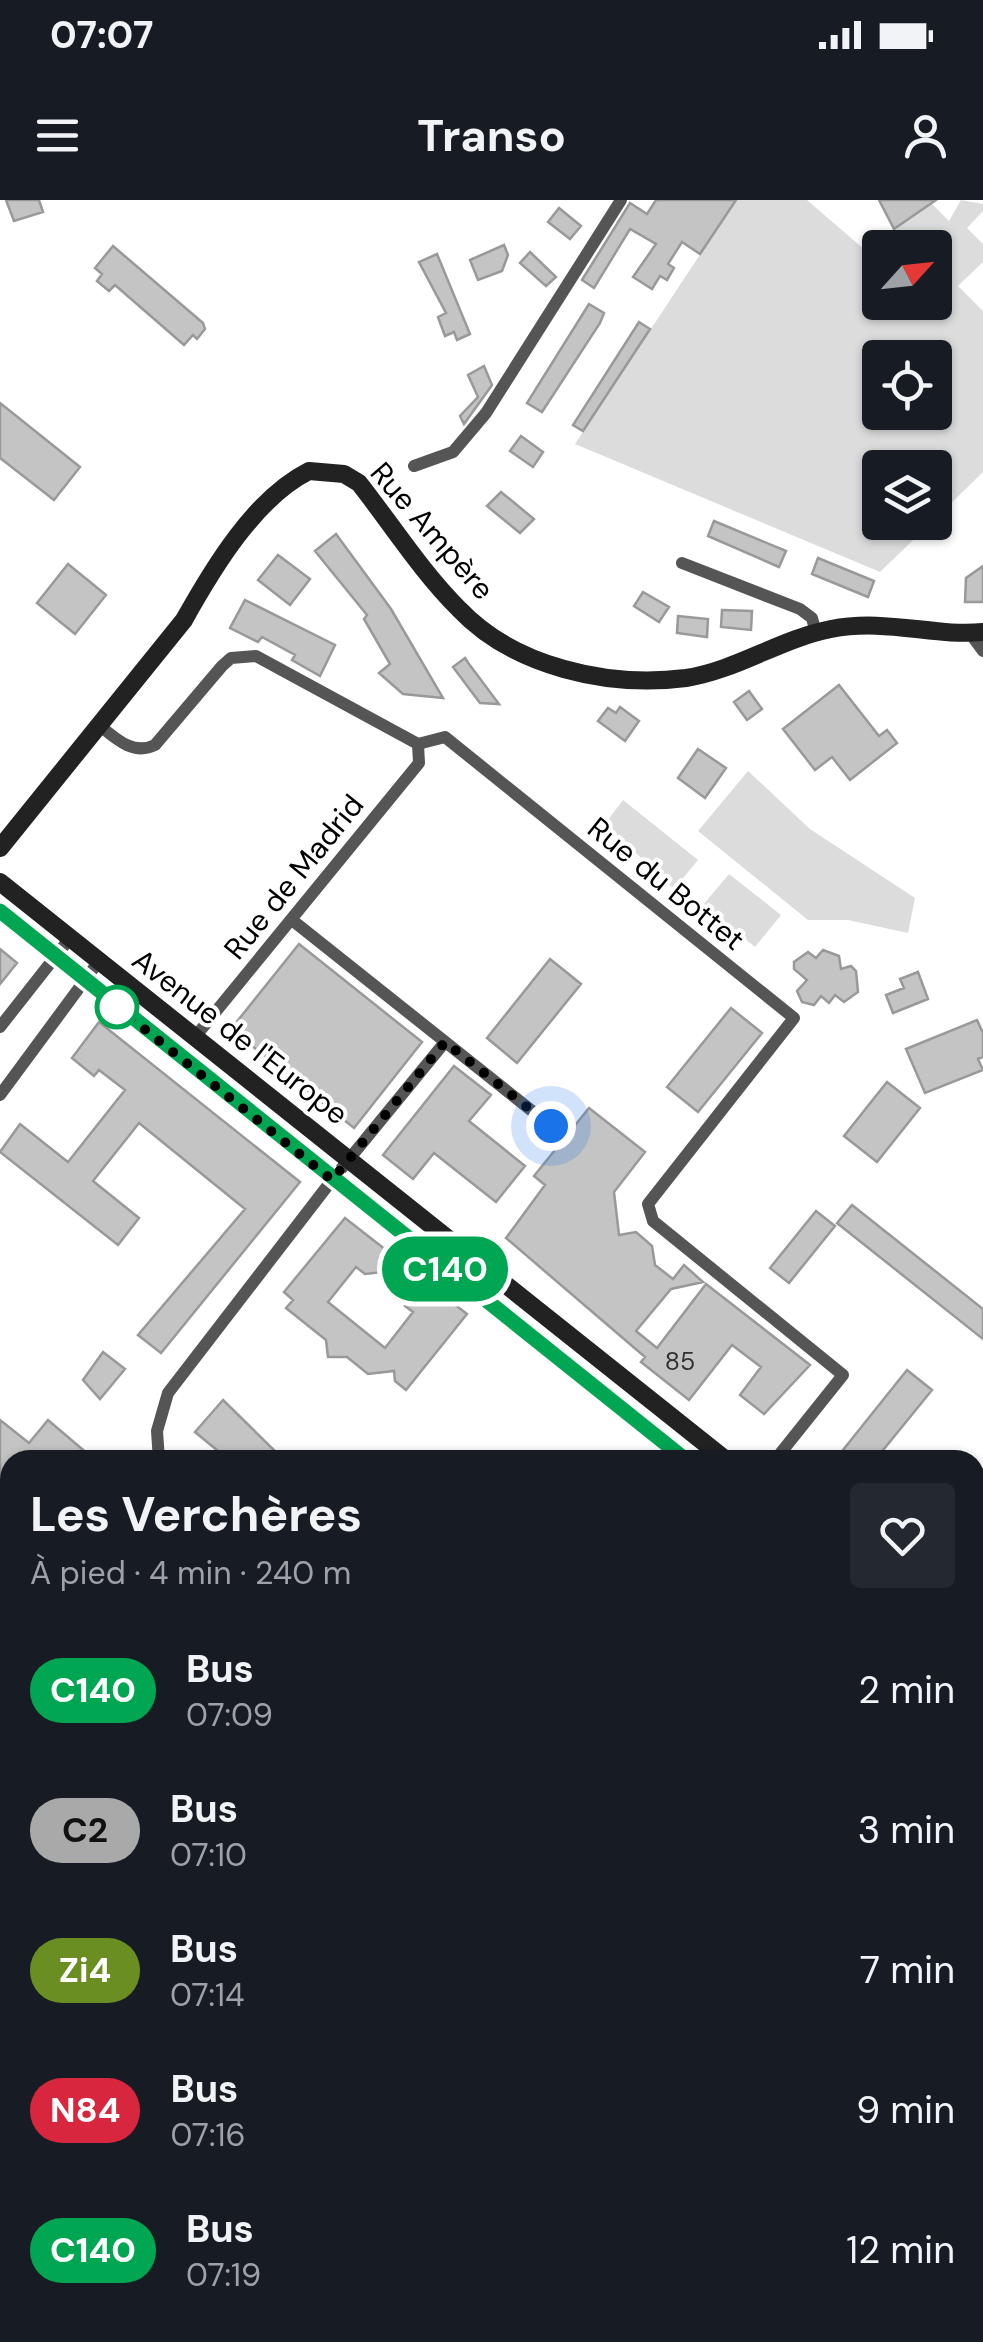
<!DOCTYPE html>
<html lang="fr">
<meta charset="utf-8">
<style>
:root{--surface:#171b24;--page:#242831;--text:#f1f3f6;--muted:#9ea1a6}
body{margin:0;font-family:"DM Sans",sans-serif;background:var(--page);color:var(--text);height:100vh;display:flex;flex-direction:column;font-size:38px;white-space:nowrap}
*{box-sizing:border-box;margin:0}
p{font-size:32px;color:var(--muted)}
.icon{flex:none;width:55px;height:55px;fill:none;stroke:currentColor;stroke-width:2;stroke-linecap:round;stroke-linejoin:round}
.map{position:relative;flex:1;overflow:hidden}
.side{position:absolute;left:0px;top:1250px;width:985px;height:892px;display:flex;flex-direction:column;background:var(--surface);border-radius:30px 30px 0 0;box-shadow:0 2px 8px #0004}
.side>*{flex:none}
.badge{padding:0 20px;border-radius:32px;font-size:35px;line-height:65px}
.needle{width:65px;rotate:63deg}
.fabs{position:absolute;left:862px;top:30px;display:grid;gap:20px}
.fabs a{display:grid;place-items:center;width:90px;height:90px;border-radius:10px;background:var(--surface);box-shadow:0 2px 8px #0004;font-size:50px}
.you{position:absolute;width:50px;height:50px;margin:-25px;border:8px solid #fff;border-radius:50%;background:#1a73e8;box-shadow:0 0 0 15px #1a73e833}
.map>.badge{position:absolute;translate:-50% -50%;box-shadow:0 0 0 5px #fff}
.round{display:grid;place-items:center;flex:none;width:105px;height:105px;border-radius:10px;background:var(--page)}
.head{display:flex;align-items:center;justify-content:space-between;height:170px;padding:0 30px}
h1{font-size:48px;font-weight:700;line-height:75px}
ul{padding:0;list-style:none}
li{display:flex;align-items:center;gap:30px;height:140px;padding:0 30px}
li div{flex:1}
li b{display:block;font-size:38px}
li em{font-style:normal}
li .badge{min-width:110px;font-weight:700;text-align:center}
.status{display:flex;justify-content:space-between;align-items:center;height:70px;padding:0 50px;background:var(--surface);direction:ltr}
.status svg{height:28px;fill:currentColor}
header{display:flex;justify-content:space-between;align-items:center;height:130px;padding:0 30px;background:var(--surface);font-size:45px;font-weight:700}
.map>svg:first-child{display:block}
.green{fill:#dcdcdc;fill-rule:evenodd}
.building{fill:#c4c4c4;stroke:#999;stroke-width:2.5}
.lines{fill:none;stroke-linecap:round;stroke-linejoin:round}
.street{stroke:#555;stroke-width:12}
.secondary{stroke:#222;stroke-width:18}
.line-casing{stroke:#fff;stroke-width:22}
.line{stroke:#00a651;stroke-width:15}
.walk{stroke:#000;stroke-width:10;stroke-dasharray:0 18}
.stop-dot{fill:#fff;stroke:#00a651;stroke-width:5}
.labels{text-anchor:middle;stroke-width:8;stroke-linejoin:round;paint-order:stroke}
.number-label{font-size:25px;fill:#313131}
.street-label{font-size:30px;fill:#000;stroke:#fff}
</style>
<div class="status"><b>07:07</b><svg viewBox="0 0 49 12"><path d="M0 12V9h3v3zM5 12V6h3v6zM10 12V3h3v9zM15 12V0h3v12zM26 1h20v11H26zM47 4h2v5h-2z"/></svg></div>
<header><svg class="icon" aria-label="menu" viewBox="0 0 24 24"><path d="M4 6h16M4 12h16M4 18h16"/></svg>Transo<svg class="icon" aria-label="person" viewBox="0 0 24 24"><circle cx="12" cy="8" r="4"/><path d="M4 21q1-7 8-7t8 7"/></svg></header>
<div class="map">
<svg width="983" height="2142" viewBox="0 0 983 2142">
<rect width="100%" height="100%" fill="#fff"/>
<!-- green -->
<path class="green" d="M736,0H807L865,50L931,3L949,21L961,0L983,4V11L967,28L983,44V62L958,86L983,111V272L935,319V268H880V322L931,323L880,372L575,244ZM880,48H935V102H880ZM880,158H935V212H880Z
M748,571L810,629L915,698L908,733L848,720H808L698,631Z
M623,600L698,660L674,689L605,624Z
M729,674L781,715L755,747L703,705Z
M0,1365L10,1374V1602L0,1618Z
M983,1720V2142H23L51,2132H975V1726Z"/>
<!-- building -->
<path class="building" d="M6,0H39L43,12L14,21Z
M656,0H736L700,54L682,42L668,64L674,68L667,80L660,76L652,89L633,77L656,44L630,29L594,88L582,80L630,3L647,14Z
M879,0H936L894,29Z
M559,8L581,26L570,39L548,22Z
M504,45L508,55L502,71L478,80L470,60Z
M113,46L203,123L205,129L197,139L193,135L184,145L115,85L109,91L97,81L102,74L95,68Z
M530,52L556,77L546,86L520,63Z
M437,54L470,134L457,140L454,132L445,136L438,117L446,113L419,62Z
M589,104L604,113L600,123L542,212L527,203Z
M639,122L650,129L583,231L573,225Z
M484,166L492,185L464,224L460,216L478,197L468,175Z
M0,203L80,267L54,300L0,258Z
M521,236L543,252L533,267L510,251Z
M501,292L534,319L520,333L487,306Z
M714,321L786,351L779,367L708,336Z
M336,334L391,409L443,498L403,494L379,473L390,464L364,419L367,415L315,351Z
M278,355L310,379L290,405L258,380Z
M818,358L874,381L868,397L812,374Z
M68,364L106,395L75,434L37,403Z
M983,366V402H965L966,378Z
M643,392L669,407L659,422L634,406Z
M245,400L335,445L320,476L292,460L295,455L262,437L258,442L230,428Z
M722,410L752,411L751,430L721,427Z
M678,416L708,419L707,437L677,433Z
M465,458L469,464L499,504L480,503L453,467Z
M839,485L879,536L887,530L897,543L850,580L832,557L815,570L783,529Z
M749,491L762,509L747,520L734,502Z
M620,507L639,521L625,541L598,521L608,508L616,513Z
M698,549L726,568L705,598L678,578Z
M299,744L422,842L354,928L231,829Z
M0,749L17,763L0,784Z
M823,750L839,756L841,769L851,766L856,771L858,792L844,802L835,795L829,803L821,796L814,805L802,802L797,791L807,780L794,769V762L808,752L816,758Z
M550,759L581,784L517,863L487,838Z
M918,772L928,799L893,813L886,795L904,788L900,779Z
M731,808L762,833L698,912L667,887Z
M977,820L983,833V857L978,859L983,870L925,893L906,849Z
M99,822L300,982L161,1153L138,1135L245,1009L139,923L93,981L139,1018L118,1045L0,952L20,924L68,962L125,890L99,870L94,876L72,858Z
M454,866L491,895L469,921L525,966L496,1002L434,953L413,979L383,955Z
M887,882L920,908L877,962L844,936Z
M589,908L645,952L614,992L619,1035L636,1032L652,1046L655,1065L673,1079L684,1065L703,1082L671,1089L636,1131L657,1148L706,1084L810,1165L764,1214L740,1195L761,1167L732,1145L689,1200L641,1162L645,1157L506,1038L545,985L534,976Z
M852,1005L983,1109V1139L837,1023Z
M816,1011L835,1026L789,1083L770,1068Z
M345,1018L391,1054L393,1071L365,1074L356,1067L328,1102L385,1148L413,1112L405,1106L403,1086L411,1076H418L467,1114L406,1190L395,1181L394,1171L368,1174L347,1157H328L326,1140L286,1108L293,1100L284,1092Z
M103,1152L125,1169L100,1199L83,1180Z
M907,1170L932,1190L875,1260H835Z
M223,1200L274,1250L266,1260H229L195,1232Z
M0,1220L29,1243L48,1220L95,1260H28L20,1253L0,1277Z"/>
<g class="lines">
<!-- street -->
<path class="street" d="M414,266L453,252L486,213L621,0
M682,363L800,409L812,418L816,433
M969,432L983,451
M99,525C115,538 133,556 155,545L222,466L231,458L256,456L418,544L445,537L794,818L648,1004L653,1021L843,1175L775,1260
M292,720L551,926
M0,827L70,738
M195,837L419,563L418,544
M0,895L99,761
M159,1260L157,1231L168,1193L332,980L445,842
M0,1655L10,1652
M975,1703L983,1696
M0,1890L10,1921
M0,1993L10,1990"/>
<!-- secondary -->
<path class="secondary" d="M0,648L184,420C213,368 255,298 309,271L344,274L359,283C392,325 421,371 459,409C514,467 608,488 686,478C737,470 780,439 831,429C886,418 935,437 983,432
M0,682L726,1260
M0,712L686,1260
M975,1459L983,1466
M975,1490L983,1495"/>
</g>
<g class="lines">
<defs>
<path id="line" d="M0,711L686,1260"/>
</defs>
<!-- line casing -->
<use href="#line" class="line-casing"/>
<!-- line -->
<use href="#line" class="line"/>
<!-- walk -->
<path class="walk" d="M117,807L332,980L445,842L551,926"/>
</g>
<!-- markers -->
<circle class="stop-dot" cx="117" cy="807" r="20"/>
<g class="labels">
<!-- number labels -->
<g class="number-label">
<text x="680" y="1170">85</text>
</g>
<!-- street labels -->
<g class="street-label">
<text transform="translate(432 331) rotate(49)" y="10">Rue Ampère</text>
<text transform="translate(294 677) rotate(-51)" y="10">Rue de Madrid</text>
<text transform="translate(666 684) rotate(39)" y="10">Rue du Bottet</text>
<text transform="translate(240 837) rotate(38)" y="10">Avenue de l'Europe</text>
</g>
</g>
</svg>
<div class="fabs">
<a><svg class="needle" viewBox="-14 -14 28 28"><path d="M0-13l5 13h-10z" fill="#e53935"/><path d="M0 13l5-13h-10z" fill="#9ea1a6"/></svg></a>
<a><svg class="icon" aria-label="locate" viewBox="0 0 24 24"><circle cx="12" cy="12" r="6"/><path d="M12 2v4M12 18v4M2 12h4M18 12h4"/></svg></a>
<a><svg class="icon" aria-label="layers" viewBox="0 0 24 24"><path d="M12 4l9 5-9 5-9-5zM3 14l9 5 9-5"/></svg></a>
</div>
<div class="you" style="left:551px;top:926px"></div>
<b class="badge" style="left:445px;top:1069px;background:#00a651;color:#fff">C140</b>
<section class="side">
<div class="head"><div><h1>Les Verchères</h1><p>À pied · 4 min · 240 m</p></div><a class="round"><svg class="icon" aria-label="heart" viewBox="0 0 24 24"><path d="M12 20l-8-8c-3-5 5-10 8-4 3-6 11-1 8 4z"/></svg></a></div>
<ul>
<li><span class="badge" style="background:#00a651;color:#fff">C140</span><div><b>Bus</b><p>07:09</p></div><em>2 min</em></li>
<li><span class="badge" style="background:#a9a9a9;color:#111">C2</span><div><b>Bus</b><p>07:10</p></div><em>3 min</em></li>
<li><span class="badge" style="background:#6b8e23;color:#fff">Zi4</span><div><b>Bus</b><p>07:14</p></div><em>7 min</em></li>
<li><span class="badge" style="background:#d7263d;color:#fff">N84</span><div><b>Bus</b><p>07:16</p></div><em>9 min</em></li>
<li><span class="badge" style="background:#00a651;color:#fff">C140</span><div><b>Bus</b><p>07:19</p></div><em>12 min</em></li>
</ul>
</section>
</div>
